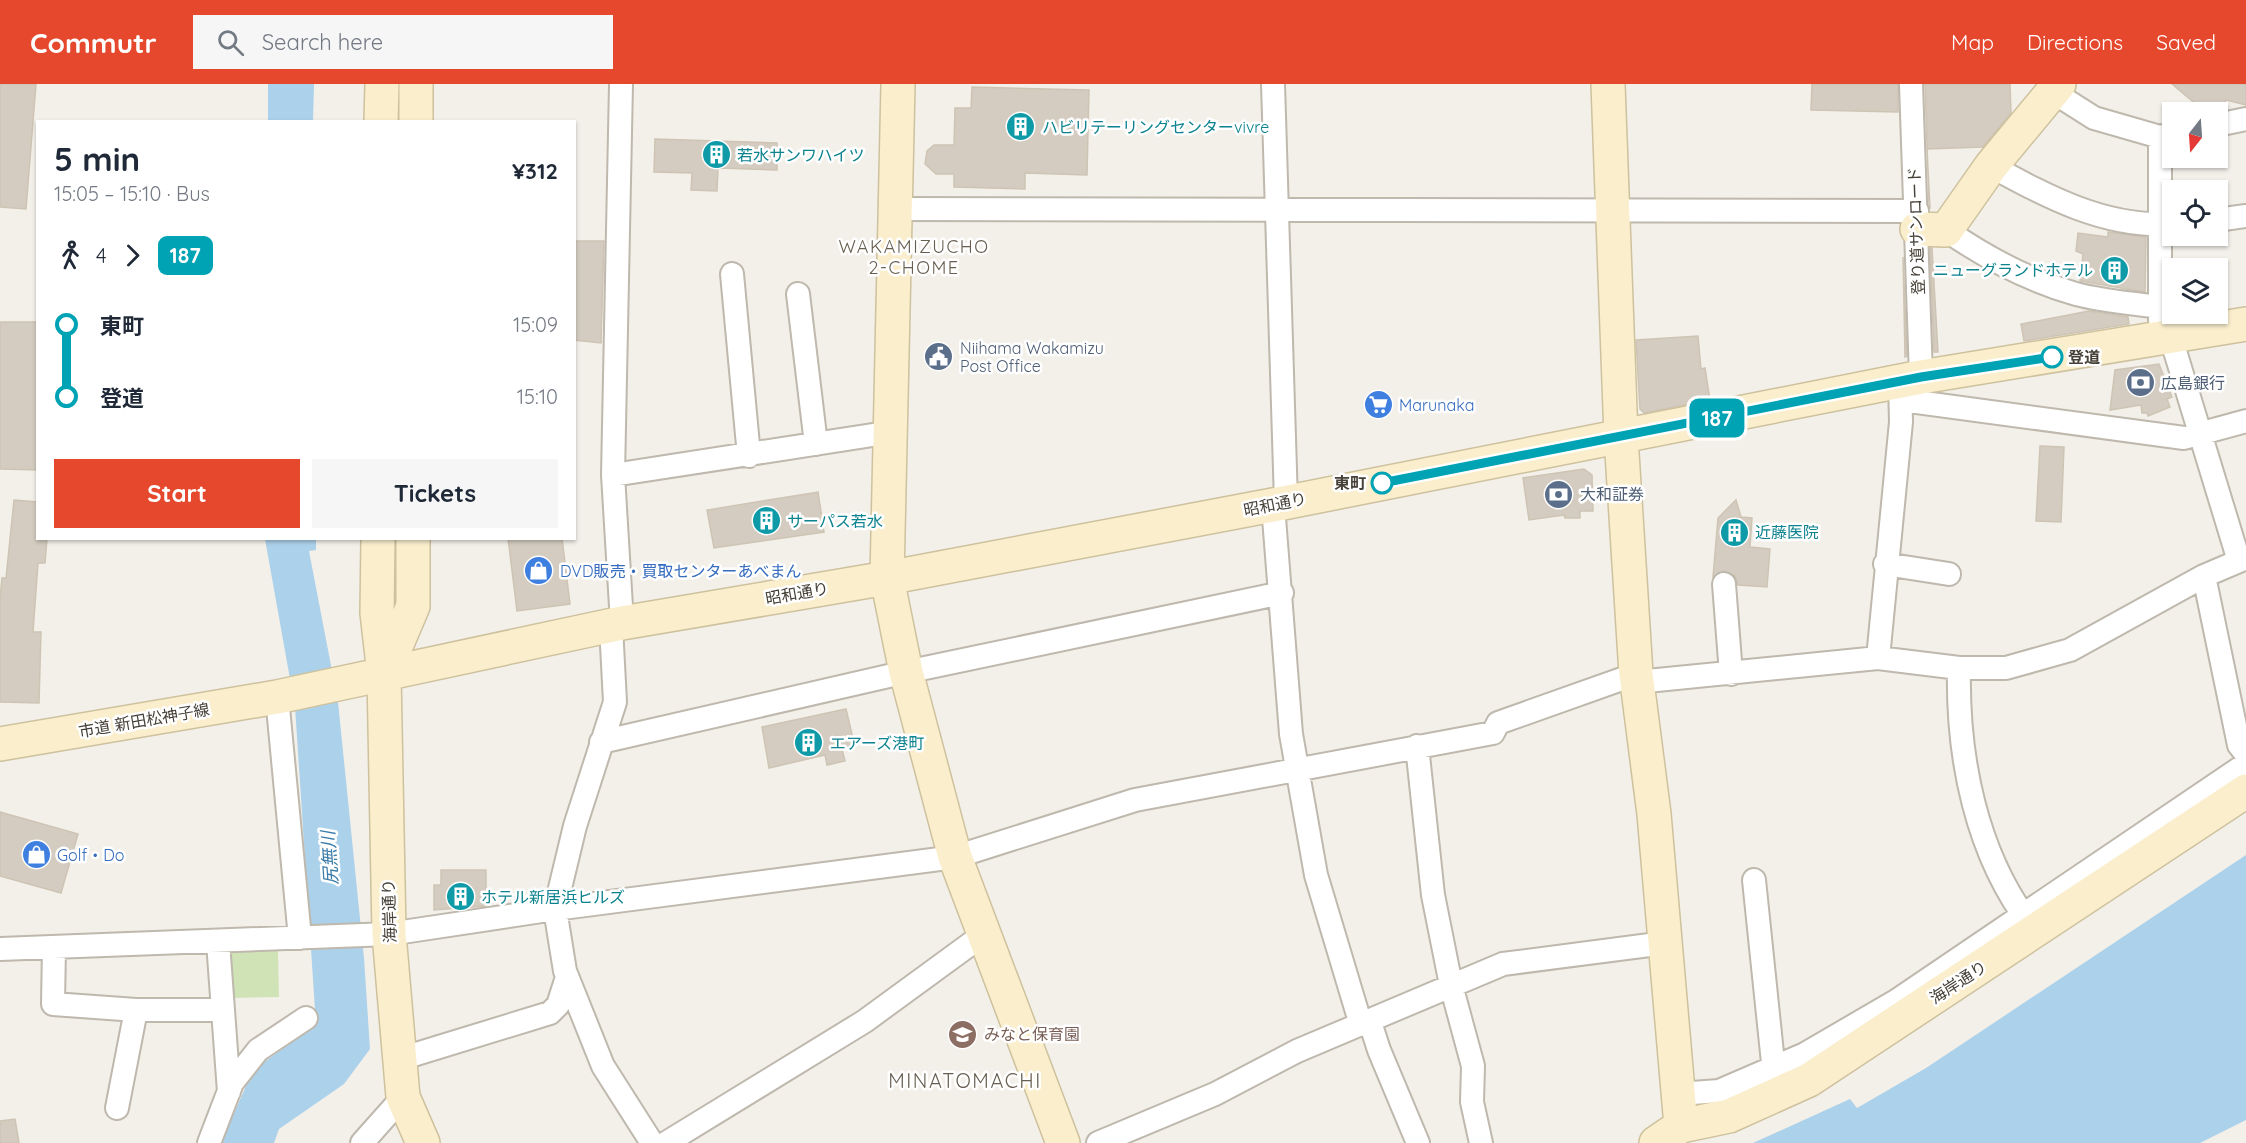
<!DOCTYPE html>
<meta charset="utf-8">
<style>
:root{--surface:#fff;--page:#f6f6f7;--text:#1f2937;--muted:#747a83;--accent:#e6482e}
body{margin:0;font-family:Quicksand,"Noto Sans JP",sans-serif;background:var(--page);color:var(--text);height:100vh;display:flex;flex-direction:column;font-size:22px;white-space:nowrap}
*{box-sizing:border-box;margin:0}
p{font-size:20px;color:var(--muted)}
.icon{flex:none;width:33px;height:33px;fill:none;stroke:currentColor;stroke-width:2;stroke-linecap:round;stroke-linejoin:round}
.map{position:relative;flex:1;overflow:hidden}
.side{position:absolute;left:36px;top:36px;width:540px;height:420px;display:flex;flex-direction:column;background:var(--surface);border-radius:0px;box-shadow:0 2px 4px #0004}
.side>*{flex:none}
.badge{padding:0 12px;border-radius:9px;font-size:21px;line-height:39px}
.needle{width:39px;rotate:197deg}
.tools{position:absolute;left:2162px;top:18px;display:grid;gap:12px}
.tools a{display:grid;place-items:center;width:66px;height:66px;border-radius:0px;background:var(--surface);box-shadow:0 2px 4px #0004;font-size:30px}
.map>.badge{position:absolute;translate:-50% -50%;box-shadow:0 0 0 3px #fff}
.legs{display:flex;align-items:center;gap:9px;height:66px;padding:0 18px;font-size:20px}
.legs p{margin-inline-start:auto}
.headline{display:flex;align-items:center;justify-content:space-between;height:102px;padding:0 18px}
h1{font-size:33px;font-weight:700;line-height:45px}
.button{display:flex;gap:12px;margin-top:auto;padding:12px 18px}
.button a{flex:1;height:69px;border-radius:0px;background:var(--accent);color:#fff;font-size:24px;font-weight:700;line-height:69px;text-align:center}
.button a+a{background:var(--page);color:var(--text)}
ul{padding:0 18px;list-style:none}
li{display:flex;align-items:center;gap:21px;height:72px;font-size:22px}
li i{display:grid;place-items:center;width:9px;height:100%;margin:0 8px;background:currentColor}
li i::after{content:'';width:15px;height:15px;margin:-8px;border:4px solid;border-radius:50%;background:var(--surface)}
li p{margin-inline-start:auto}
li:first-child i{background:linear-gradient(#0000 50%,currentColor 0)}
li:last-child i{background:linear-gradient(currentColor 50%,#0000 0)}
header{display:flex;align-items:center;gap:36px;box-sizing:border-box;height:84px;padding:0 30px;background:var(--accent);color:#fff}
header strong{font-size:28px}
nav{display:flex;gap:33px;margin-inline-start:auto;font-size:21px}
.search{width:420px;height:54px;background:var(--page);display:flex;align-items:center;gap:15px;box-sizing:border-box;padding:0 21px;border-radius:0px;color:var(--muted);font-size:22px}
.map>svg:first-child{display:block}
.green{fill:#d0e3b6}
.water{fill:#acd1ea}
.building{fill:#d4ccc0;stroke:#cec4b4;stroke-width:1.5}
.lines{fill:none;stroke-linecap:round;stroke-linejoin:round}
.street-casing{stroke:#beb8ad;stroke-width:26}
.secondary-casing{stroke:#cec19d;stroke-width:36}
.street{stroke:#fff;stroke-width:22}
.secondary{stroke:#faeecd;stroke-width:33}
.line-1-casing{stroke:#fff;stroke-width:14}
.line-1{stroke:#00a3b4;stroke-width:9}
.stop-1-dot{fill:#fff;stroke:#00a3b4;stroke-width:3}
.labels{text-anchor:middle;stroke-width:5;stroke-linejoin:round;paint-order:stroke}
.culture-label{font-size:16px;fill:#0d838f;stroke:#fff;text-anchor:start}
.street-label{font-size:16px;fill:#464138;stroke:#fff}
.service-label{font-size:16px;fill:#4e5e75;stroke:#fff;text-anchor:start}
.stop-label{font-size:16px;font-weight:bold;fill:#464138;stroke:#fff;text-anchor:start}
.shop-label{font-size:16px;fill:#366cbe;stroke:#fff;text-anchor:start}
.education-label{font-size:16px;fill:#785e54;stroke:#fff;text-anchor:start}
.neighbourhood-label{font-size:18px;letter-spacing:1.5px;fill:#685f51;stroke:#fff}
.water-label{font-size:18px;font-style:italic;fill:#3b7ca9;stroke:#fff}
.quarter-label{font-size:20px;letter-spacing:1.5px;fill:#685f51;stroke:#fff}
</style>
<header>
<strong>Commutr</strong>
<div class="search"><svg class="icon" aria-label="search" viewBox="0 0 24 24"><circle cx="10" cy="10" r="6"/><path d="M15 15l6 6"/></svg>Search here</div>
<nav><a>Map</a><a>Directions</a><a>Saved</a></nav>
</header>
<div class="map">
<svg width="2246" height="1059" viewBox="0 0 2246 1059">
<rect width="100%" height="100%" fill="#f3f0ea"/>
<!-- green -->
<path class="green" d="M278,867L279,913L227,914L226,868Z"/>
<!-- water -->
<path class="water" d="M268,0H314L313,37H268Z
M265,455H316V466L309,467L338,618L364,874L370,965L344,1000L279,1045L274,1059H221L253,986L316,941L295,623Z
M2246,771V1036L2200,1059H1753L1850,1015L1857,1024L1926,984Z"/>
<!-- building -->
<path class="building" d="M0,0H36L26,125L0,123Z
M1812,0H1898V28L1811,26Z
M1925,0H2010L2011,29L1983,63L1927,65L1930,125L1929,120Z
M2172,0H2246V21L2226,16L2220,27H2216L2197,21Z
M972,3L1089,6L1087,91L1025,89V105L954,103V90H936L925,80L927,67L934,61H954L955,24H971Z
M655,55L777,59V86L718,84L717,107L691,106L692,89L654,88Z
M2108,148L2146,153L2145,208L2080,197L2083,170L2076,167L2078,149L2108,153Z
M574,157H604L601,259L574,256Z
M1930,164H1932L1938,268H1934Z
M1903,173L1907,272L1905,273Z
M2089,227L2128,233L2129,240L2024,257L2021,240Z
M0,238H38V386L0,385Z
M1698,252L1701,285L1705,284L1710,316L1644,329L1640,325L1636,256Z
M2159,280L2172,313L2167,315L2170,323L2148,332L2147,329H2142L2141,321L2110,326L2115,286Z
M2040,362L2064,363L2061,438L2036,437Z
M1584,385L1592,391L1593,427H1580V434H1565L1564,431L1529,436L1523,394Z
M818,408L824,448L714,464L707,426Z
M14,416L38,418V454H47L45,479H38L33,548H41L39,619L0,618V514L2,494H6Z
M1736,416L1741,433L1752,434L1750,463L1770,465L1767,503L1738,501L1735,492L1724,487L1713,493L1718,434Z
M508,454H562L570,520L517,527Z
M846,625L855,663L842,665L845,677L827,681L825,671L769,684L762,643Z
M0,728L78,750L61,809L0,792Z
M441,786H486V822L434,826V801H441Z
M15,1035L19,1059H0V1037Z"/>
<g class="lines">
<defs>
<path id="street" d="M621,0L613,391L622,539
M1273,0L1286,418
M1911,0L1921,293
M2053,8L2094,34L2160,53L2172,50
M2217,41L2246,35
M1991,82C2048,113 2105,144 2172,140
M895,125L1917,127
M2217,136L2246,132
M1946,146C1985,173 2030,197 2076,210C2102,217 2131,219 2159,223
M732,190L749,372
M798,210L816,360
M2160,236V53
M2171,254L2239,477
M1902,316L2184,354L2246,337
M613,391L892,348
M1273,421L1291,650L1316,791L1361,941
M1885,480L1949,490
M2204,492L2239,661L2246,670
M1724,500L1731,590
M611,542L615,618L575,742L555,825L565,887L603,982L652,1059
M1878,574L1901,338L1900,300
M1959,584C1957,673 1976,771 2032,843
M1637,598L1878,574L1959,584H2006L2070,566L2204,492L2246,474
M277,613L300,854
M601,658L906,588L1282,509
M1417,662L1433,811L1451,901L1473,982L1472,1018L1481,1059
M1754,796L1775,998
M218,858L229,1008
M54,863L53,920L136,926L117,1024
M0,865L389,850L555,825L955,773L1135,716L1493,649L1498,639L1636,590
M136,926H222
M1370,938L1379,966L1418,1059
M400,975L550,929L558,921L567,893
M1678,1010L1719,1007L1805,970L1896,917L2246,680
M209,1059L232,999L258,966L306,934
M362,1059L403,1013
M666,1059L865,937L984,850
M1098,1059L1215,1010L1297,967L1503,880L1665,859"/>
<path id="secondary" d="M898,0L887,494L906,588L955,773L1063,1059
M1608,0L1621,353L1636,590L1654,730L1681,1042
M381,38L382,0
M416,38V0
M1917,145L1946,146L1991,82L2059,0
M378,454L377,529L384,590L389,850L403,1013L423,1059
M385,588L413,522V454
M0,660L277,613L622,539L887,494L1273,421L1921,293L2246,240
M1656,1059L1681,1042L1729,1032L1809,996L2246,707"/>
</defs>
<!-- street casing -->
<use href="#street" class="street-casing"/>
<!-- secondary casing -->
<use href="#secondary" class="secondary-casing"/>
<!-- street -->
<use href="#street" class="street"/>
<!-- secondary -->
<use href="#secondary" class="secondary"/>
</g>
<g class="lines">
<defs>
<path id="line-1" d="M1382,399L1921,293L2052,273"/>
</defs>
<!-- line-1 casing -->
<use href="#line-1" class="line-1-casing"/>
<!-- line-1 -->
<use href="#line-1" class="line-1"/>
</g>
<!-- icons -->
<defs>
<symbol id="building-disc" viewBox="-11 -11 22 22"><circle r="9.5" fill="#0f9aa8" stroke="#fff"/><path d="M-4-6H4V6H1V3H-1V6H-4ZM-2.5-4.3h1.7v1.8h-1.7ZM.8-4.3h1.7v1.8H.8ZM-2.5-1h1.7V.8h-1.7ZM.8-1h1.7V.8H.8Z" fill="#fff"/></symbol>
<symbol id="civic-disc" viewBox="-11 -11 22 22"><circle r="9.5" fill="#5c6f8a" stroke="#fff"/><path d="M-.6-6.5H3V-4.5H.6V-3L4-1V1h2V6H-6V1h2V-1L-.6-3ZM-1.2 2.5V6h2.4V2.5Z" fill="#fff"/></symbol>
<symbol id="bank-disc" viewBox="-11 -11 22 22"><circle r="9.5" fill="#5c6f8a" stroke="#fff"/><path d="M-6-4H6V4H-6ZM0-2.3a2.3 2.3 0 1 0 0 4.6a2.3 2.3 0 1 0 0-4.6Z" fill="#fff"/></symbol>
<symbol id="supermarket-disc" viewBox="-11 -11 22 22"><circle r="9.5" fill="#3f7fe0" stroke="#fff"/><path d="M-6-5.5h2.5l.6 2H6L4.5 2H-2.5L-4.4-4H-6ZM-1.5 3.2a1.3 1.3 0 1 0 .1 0ZM3 3.2a1.3 1.3 0 1 0 .1 0Z" fill="#fff"/></symbol>
<symbol id="shop-disc" viewBox="-11 -11 22 22"><circle r="9.5" fill="#3f7fe0" stroke="#fff"/><path d="M-5-2.5h2.3a2.7 3.5 0 0 1 5.4 0H5L5.5 6h-11ZM-1.5-2.5h3a1.5 2.3 0 0 0-3 0Z" fill="#fff"/></symbol>
<symbol id="school-disc" viewBox="-11 -11 22 22"><circle r="9.5" fill="#8d6e63" stroke="#fff"/><path d="M0-5L7-2L0 1L-7-2ZM-4 1L0 2.5L4 1V4Q0 6-4 4Z" fill="#fff"/></symbol>
</defs>
<g fill-rule="evenodd">
<use href="#building-disc" x="1004" y="26" width="33" height="33"/>
<use href="#building-disc" x="700" y="54" width="33" height="33"/>
<use href="#building-disc" x="2098" y="170" width="33" height="33"/>
<use href="#civic-disc" x="922" y="256" width="33" height="33"/>
<use href="#bank-disc" x="2124" y="282" width="33" height="33"/>
<use href="#supermarket-disc" x="1362" y="304" width="33" height="33"/>
<use href="#bank-disc" x="1542" y="394" width="33" height="33"/>
<use href="#building-disc" x="750" y="420" width="33" height="33"/>
<use href="#building-disc" x="1718" y="432" width="33" height="33"/>
<use href="#shop-disc" x="522" y="470" width="33" height="33"/>
<use href="#building-disc" x="792" y="642" width="33" height="33"/>
<use href="#shop-disc" x="20" y="754" width="33" height="33"/>
<use href="#building-disc" x="444" y="796" width="33" height="33"/>
<use href="#school-disc" x="946" y="934" width="33" height="33"/>
</g>
<!-- markers -->
<g class="stop-1-dot">
<circle cx="2052" cy="273" r="10"/>
<circle cx="1382" cy="399" r="10"/>
</g>
<g class="labels">
<!-- culture labels -->
<g class="culture-label">
<text x="1042" y="49">ハビリテーリングセンターvivre</text>
<text x="737" y="77">若水サンワハイツ</text>
<text x="2093" y="192" text-anchor="end">ニューグランドホテル</text>
<text x="787" y="443">サーパス若水</text>
<text x="1755" y="454">近藤医院</text>
<text x="830" y="665">エアーズ港町</text>
<text x="481" y="819">ホテル新居浜ヒルズ</text>
</g>
<!-- street labels -->
<g class="street-label">
<text transform="translate(1916 147) rotate(-92)" y="6">登り道サンロード</text>
<text transform="translate(1275 420) rotate(-11)" y="6">昭和通り</text>
<text transform="translate(797 509) rotate(-10)" y="6">昭和通り</text>
<text transform="translate(144 636) rotate(-10)" y="6">市道 新田松神子線</text>
<text transform="translate(389 827) rotate(-92)" y="6">海岸通り</text>
<text transform="translate(1958 898) rotate(-33)" y="6">海岸通り</text>
</g>
<!-- service labels -->
<g class="service-label">
<text x="960" y="270">Niihama Wakamizu<tspan x="960" dy="18">Post Office</tspan></text>
<text x="2161" y="305">広島銀行</text>
<text x="1580" y="416">大和証券</text>
</g>
<!-- stop labels -->
<g class="stop-label">
<text x="2068" y="279">登道</text>
<text x="1366" y="405" text-anchor="end">東町</text>
</g>
<!-- shop labels -->
<g class="shop-label">
<text x="1399" y="327">Marunaka</text>
<text x="560" y="493">DVD販売・買取センターあべまん</text>
<text x="57" y="777">Golf・Do</text>
</g>
<!-- education labels -->
<g class="education-label">
<text x="984" y="956">みなと保育園</text>
</g>
<!-- neighbourhood labels -->
<g class="neighbourhood-label">
<text x="914" y="169">WAKAMIZUCHO<tspan x="914" dy="21">2-CHOME</tspan></text>
</g>
<!-- water labels -->
<g class="water-label">
<text transform="translate(330 774) rotate(-94)" y="6">尻無川</text>
</g>
<!-- quarter labels -->
<g class="quarter-label">
<text x="965" y="1004">MINATOMACHI</text>
</g>
</g>
</svg>
<div class="tools">
<a><svg class="needle" viewBox="-14 -14 28 28"><path d="M0-13l5 13h-10z" fill="#e53935"/><path d="M0 13l5-13h-10z" fill="#747a83"/></svg></a>
<a><svg class="icon" aria-label="locate" viewBox="0 0 24 24"><circle cx="12" cy="12" r="6"/><path d="M12 2v4M12 18v4M2 12h4M18 12h4"/></svg></a>
<a><svg class="icon" aria-label="layers" viewBox="0 0 24 24"><path d="M12 4l9 5-9 5-9-5zM3 14l9 5 9-5"/></svg></a>
</div>
<b class="badge" style="left:1717px;top:334px;background:#00a3b4;color:#fff">187</b>
<section class="side">
<div class="headline"><div><h1>5 min</h1><p>15:05 – 15:10 · Bus</p></div><b>¥312</b></div>
<div class="legs"><svg class="icon" aria-label="walk" viewBox="0 0 24 24"><circle cx="13" cy="4" r="2"/><path d="M13 8l-2 6 4 7M11 14l-3 7M7 12l3-4h3l4 4"/></svg>4<svg class="icon" aria-label="forward" viewBox="0 0 24 24"><path d="M9 5l7 7-7 7"/></svg><b class="badge" style="background:#00a3b4;color:#fff">187</b></div>
<ul>
<li><i style="color:#00a3b4"></i><b>東町</b><p>15:09</p></li>
<li><i style="color:#00a3b4"></i><b>登道</b><p>15:10</p></li>
</ul>
<div class="button"><a>Start</a><a>Tickets</a></div>
</section>
</div>
